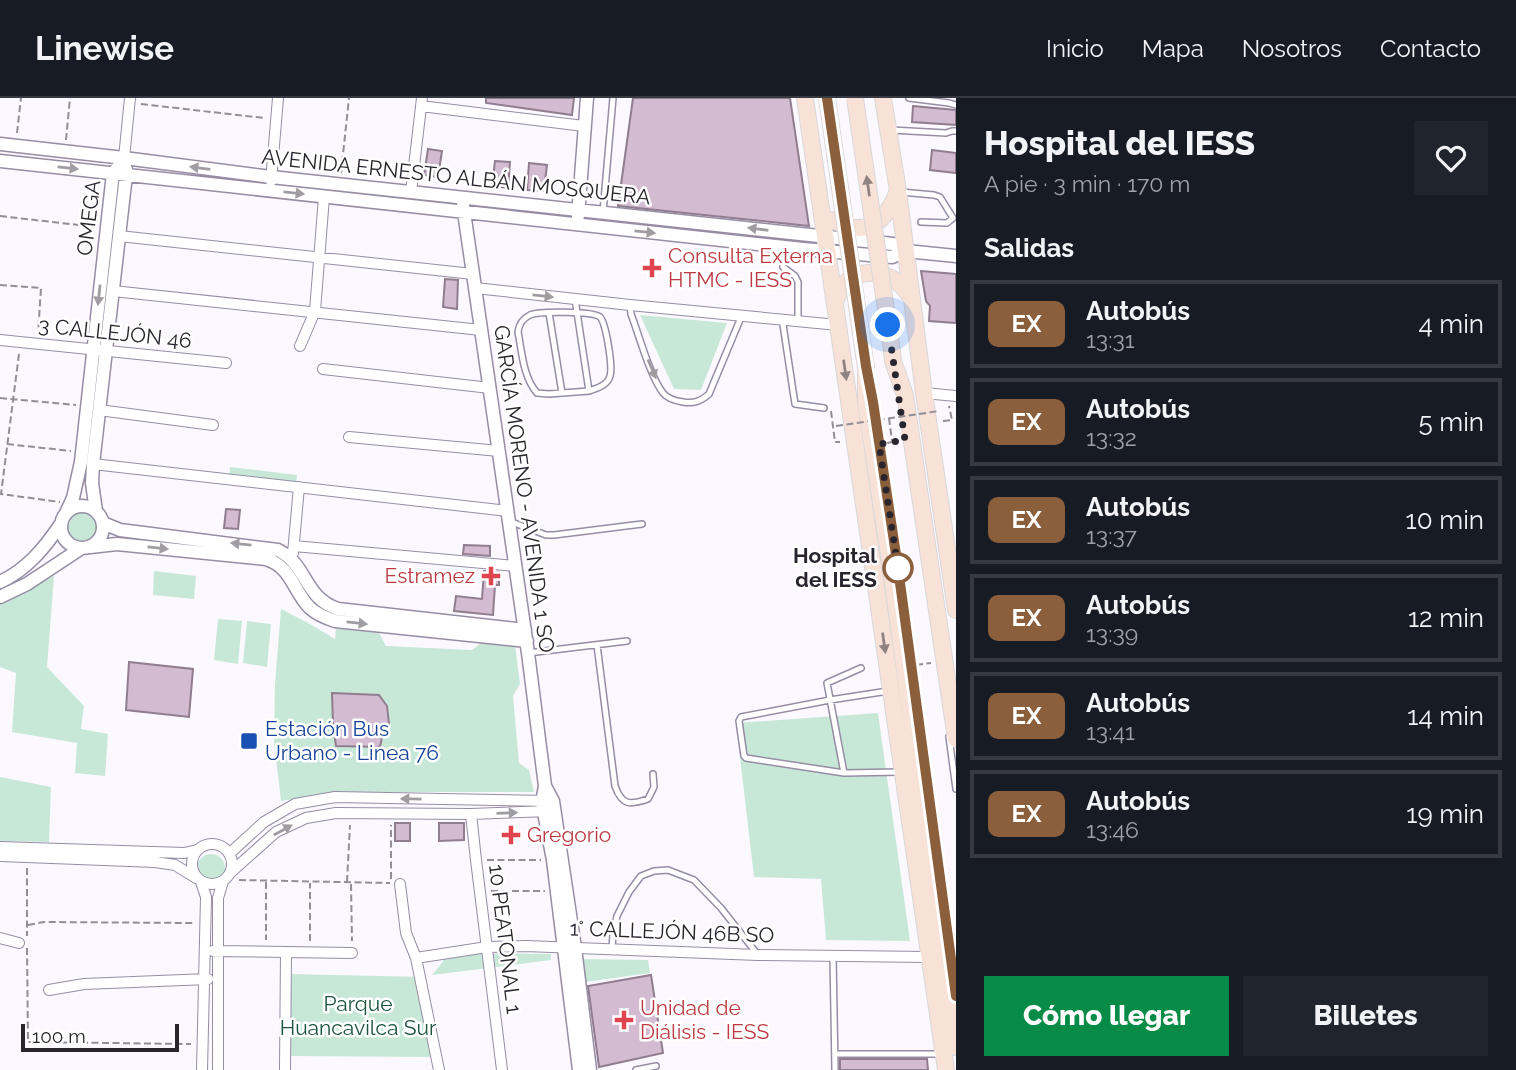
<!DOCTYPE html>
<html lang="es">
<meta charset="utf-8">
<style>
:root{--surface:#171b24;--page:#20242c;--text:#f1f3f6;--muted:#9ea1a6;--line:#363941;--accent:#088b47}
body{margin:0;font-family:Raleway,sans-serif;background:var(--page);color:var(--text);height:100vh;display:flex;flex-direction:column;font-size:26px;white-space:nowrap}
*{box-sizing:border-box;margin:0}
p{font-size:23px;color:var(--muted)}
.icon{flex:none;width:38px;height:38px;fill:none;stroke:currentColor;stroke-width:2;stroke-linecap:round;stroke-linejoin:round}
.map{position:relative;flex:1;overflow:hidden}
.drawer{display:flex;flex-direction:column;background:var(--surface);width:560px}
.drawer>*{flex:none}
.badge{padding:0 14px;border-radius:10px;font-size:24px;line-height:46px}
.scale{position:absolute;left:21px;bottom:18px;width:158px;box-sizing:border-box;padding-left:7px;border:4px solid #29252f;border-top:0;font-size:19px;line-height:24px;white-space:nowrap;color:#29252f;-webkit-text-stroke:5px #fff;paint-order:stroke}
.you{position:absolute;width:35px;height:35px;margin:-18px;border:5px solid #fff;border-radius:50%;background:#1a73e8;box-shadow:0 0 0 10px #1a73e833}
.map>.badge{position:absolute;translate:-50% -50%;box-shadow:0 0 0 4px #fff}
h2{padding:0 28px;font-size:26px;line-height:63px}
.round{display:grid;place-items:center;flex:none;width:74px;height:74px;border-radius:0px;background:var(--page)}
.head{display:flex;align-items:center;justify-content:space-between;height:119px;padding:0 28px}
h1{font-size:33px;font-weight:800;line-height:52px}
.button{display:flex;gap:14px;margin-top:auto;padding:14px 28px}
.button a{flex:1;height:80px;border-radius:0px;background:var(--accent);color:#fff;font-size:28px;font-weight:800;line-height:80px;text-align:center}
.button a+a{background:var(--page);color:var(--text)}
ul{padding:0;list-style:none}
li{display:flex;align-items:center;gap:21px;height:88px;margin:0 14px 10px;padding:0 14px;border:4px solid var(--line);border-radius:0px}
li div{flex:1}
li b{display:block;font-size:26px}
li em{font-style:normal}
li .badge{min-width:77px;font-weight:700;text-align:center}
header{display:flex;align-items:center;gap:42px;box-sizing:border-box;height:98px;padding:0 35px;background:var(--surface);border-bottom:2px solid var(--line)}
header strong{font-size:33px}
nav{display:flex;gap:38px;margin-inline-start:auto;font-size:24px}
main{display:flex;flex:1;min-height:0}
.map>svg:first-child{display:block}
.green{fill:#c8e8d7}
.building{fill:#d3bbd2;stroke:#917d90;stroke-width:2}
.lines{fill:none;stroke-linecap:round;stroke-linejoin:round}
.service-casing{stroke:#968da5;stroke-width:8}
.minor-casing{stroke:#968da5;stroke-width:12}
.tertiary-casing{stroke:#968da5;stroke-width:15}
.primary-casing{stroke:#d8d8da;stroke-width:18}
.path{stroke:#918e96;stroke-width:2;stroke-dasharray:7 3.5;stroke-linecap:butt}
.service{stroke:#fff;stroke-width:5}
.minor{stroke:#fff;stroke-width:10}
.tertiary{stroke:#fff;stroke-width:12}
.primary{stroke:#f8e1d6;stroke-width:16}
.primary-bridge-casing{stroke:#d8d8da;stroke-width:18;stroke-linecap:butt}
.path-bridge{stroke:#918e96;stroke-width:2;stroke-dasharray:7 3.5;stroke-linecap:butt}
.primary-bridge{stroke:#f8e1d6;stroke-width:16}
.oneway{fill:#9f9da1}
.oneway2{fill:#908382}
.line-casing{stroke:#fff;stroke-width:16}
.line{stroke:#8b5e3c;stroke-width:10}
.walk{stroke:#29252f;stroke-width:7;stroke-dasharray:0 12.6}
.health-dot{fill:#e0444e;stroke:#fff;stroke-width:2.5}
.stop-dot{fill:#fff;stroke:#8b5e3c;stroke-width:3.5}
.transit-dot{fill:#1a4fb4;stroke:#fff;stroke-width:2.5}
.labels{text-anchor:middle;stroke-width:5;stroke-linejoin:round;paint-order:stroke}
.street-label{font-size:21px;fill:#29252f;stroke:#fff}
.health-label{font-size:21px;fill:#be3a42;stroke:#fff;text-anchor:start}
.stop-label{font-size:21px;font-weight:bold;fill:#29252f;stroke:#fff;text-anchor:end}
.transit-label{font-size:21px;fill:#164399;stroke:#fff;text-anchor:start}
.park-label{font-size:21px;fill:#1b543d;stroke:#fff}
</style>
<header>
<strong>Linewise</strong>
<nav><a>Inicio</a><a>Mapa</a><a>Nosotros</a><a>Contacto</a></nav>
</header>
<main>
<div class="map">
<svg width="956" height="972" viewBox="0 0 956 972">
<rect width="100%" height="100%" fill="#fbf9ff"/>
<!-- green -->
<path class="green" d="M640,217L727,225L701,292L674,291Z
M230,369L297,377L296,387L229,379Z
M67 429a15 15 0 1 1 30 0a15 15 0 1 1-30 0Z
M154,473L196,478L194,501L153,497Z
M54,478L47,569L84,608L81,631L108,636L105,678L75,675L77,645L12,634L16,575L0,569V505Z
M281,511L310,526L335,541L336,530L379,535L386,548L472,552L481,545L515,547L520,586L513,598L519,665L529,672L534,694H338L281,703L274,642L275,586Z
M218,521L242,523L238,566L214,562Z
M247,523L271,526L267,569L243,565Z
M878,615L910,843L826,842L821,781L754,779L736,625Z
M0,679L51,689L49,744L0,743Z
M197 770a14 14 0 1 1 28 0a14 14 0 1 1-28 0Z
M448,855L551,856V862L432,877L442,865Z
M581,861L648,862L650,875L585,884Z
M290,876L424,879L431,959L289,958Z"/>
<!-- building -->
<path class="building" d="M486,0H574L572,17L486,5Z
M633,0H790L809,128L618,108Z
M913,8L956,12V27L912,24Z
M428,51L442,53L438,79L424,77Z
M932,52L956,55V75L930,72Z
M495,63L510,64L508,90L492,88Z
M529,65L547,67L544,93L527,92Z
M921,173L956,176V225L929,223L930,208L926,203Z
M445,181L458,182L457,211L443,209Z
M226,411L240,412L238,431L224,430Z
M464,447L490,448V458L463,456Z
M484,473L499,474V487H495L493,517L454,513L456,498L482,501Z
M129,564L193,571L189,619L126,612Z
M332,595L379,597L387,608L389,626L382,639L380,649L336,648L333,626Z
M395,725H410V743H395Z
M439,725H464V742L439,743Z
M651,877L663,955L599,969L588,888Z
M840,961H927L928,972H840Z"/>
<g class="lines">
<defs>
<path id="service" d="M909,0L949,5L956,7
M891,32L946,35L952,33H956
M901,94L934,97L940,99L953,120L947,125L921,124
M603,114L613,0
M783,169L795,178L798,184V222
M575,201L589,293L549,296L537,295C523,279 522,254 518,234C519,226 522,221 530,217C538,213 593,213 600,219C606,225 613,269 610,278C608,287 597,290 589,293
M630,207L631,216C639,237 650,278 663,295C668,301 676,303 683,304C694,306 701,303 709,296L742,217
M549,215L562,295
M782,220L795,306L824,310
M509,423L546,437H554L642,426
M597,547L615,688C622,708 630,707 648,701L654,689L653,676
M528,555L627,543
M861,570L827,585L844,675L746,660L744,658L739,623L741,619L830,602L888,593
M949,639L956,691
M844,675L900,674
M612,851L613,836L617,818L629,794L641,778L654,773L668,772L694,782L721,810L758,857
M833,858L835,972
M835,956H940
M636,972L656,968"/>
<path id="minor" d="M421,8L584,28
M124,60L130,0
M271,83L278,0
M411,94L422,0
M119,138L473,176
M475,190L630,207L838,227
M113,193L481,232
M0,242L226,265
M300,248L315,213L324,99
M323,271L490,290
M924,295L956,298
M99,312L213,327
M349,339L499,353
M93,366L508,413
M294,448L516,468
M293,455L299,389
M471,716L476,762L502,972
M192 766a20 20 0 1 1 40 0a20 20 0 1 1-40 0Z
M0,749L184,755L197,752
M229,756L264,724L295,706L335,699L549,703
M0,758L155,764L175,767L196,780
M230,775L276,734L306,720L336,715L471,716L550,713
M201,784L206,799L202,972
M400,786L406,835L416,860L439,972
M0,840L19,845
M213,853L352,855
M416,860L487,849L526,848L758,857L928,859
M49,892L84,886L208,881
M218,972V800L223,783
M285,972L286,854"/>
<path id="tertiary" d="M0,46L124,60L271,79L893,146L906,153L956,158
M0,63L803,151L892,159L906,153
M463,107L528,555L545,688L542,704L553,762L579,972
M578,118L587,0
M61 429a21 21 0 1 1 42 0a21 21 0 1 1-42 0Z
M96,413L92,385L93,366L126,77V71
M66,415L73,400L81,364L113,75L118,69
M103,425L120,432L278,452C308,467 303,499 338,511L525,532
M90,449L117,446L266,461C292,469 293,493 310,510C318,517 326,520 335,523L527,543
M0,484C26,472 44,451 60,427
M0,499L27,486L80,451
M545,688L553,703L575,850L590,972"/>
<path id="primary" d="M805,0L946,972
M883,0L898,93L924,295L956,512
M834,122C864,141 886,124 897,95
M835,206C843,166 890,166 910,198
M892,253L893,263L905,297L956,641
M864,257L866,268V305L890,464L956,949"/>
</defs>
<!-- service casing -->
<use href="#service" class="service-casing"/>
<!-- minor casing -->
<use href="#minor" class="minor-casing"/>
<!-- tertiary casing -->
<use href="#tertiary" class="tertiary-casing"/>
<!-- primary casing -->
<use href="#primary" class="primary-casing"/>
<!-- path -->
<path class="path" d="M141,6L264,20
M17,35L21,0
M66,42L70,0
M341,75L349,0
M0,118L96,129
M0,187L41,190L38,236
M19,256L1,396L60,404
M0,300L76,307
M831,313L835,344H840
M889,320L892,343
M943,323L952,322L949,308
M887,345L899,343
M7,346L71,353
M916,567L931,565
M487,762H541
M27,770V838
M391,781V727
M239,782L390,785
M266,784V842
M347,784L350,727
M351,786L352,843
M491,793H545
M28,827L44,824L193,825
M310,843V785
M27,850L28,944L191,946"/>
<!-- service -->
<use href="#service" class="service"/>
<!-- minor -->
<use href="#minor" class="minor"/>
<!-- tertiary -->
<use href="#tertiary" class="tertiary"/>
<!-- primary -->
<use href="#primary" class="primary"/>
<defs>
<path id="primary-bridge" d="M827,0L864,257
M855,0L892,253"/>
</defs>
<!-- primary-bridge casing -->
<use href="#primary-bridge" class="primary-bridge-casing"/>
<!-- path-bridge -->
<path class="path-bridge" d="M836,328L939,313"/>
<!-- primary-bridge -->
<use href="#primary-bridge" class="primary-bridge"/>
</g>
<!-- one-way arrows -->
<defs><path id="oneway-solid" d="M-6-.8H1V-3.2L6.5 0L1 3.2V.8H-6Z" transform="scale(1.75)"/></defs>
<g class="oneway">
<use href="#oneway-solid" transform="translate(68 70) rotate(6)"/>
<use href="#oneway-solid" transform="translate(200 70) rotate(-173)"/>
<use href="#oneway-solid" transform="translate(294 95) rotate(6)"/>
<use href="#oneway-solid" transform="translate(758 131) rotate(-173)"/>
<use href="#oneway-solid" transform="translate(645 134) rotate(6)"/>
<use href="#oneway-solid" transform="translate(99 197) rotate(96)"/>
<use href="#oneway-solid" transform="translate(543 198) rotate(6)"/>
<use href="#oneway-solid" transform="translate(652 271) rotate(67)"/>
<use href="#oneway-solid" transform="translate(241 446) rotate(-174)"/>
<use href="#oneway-solid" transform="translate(158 450) rotate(6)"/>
<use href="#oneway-solid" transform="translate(357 525) rotate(6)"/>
<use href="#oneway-solid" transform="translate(411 701) rotate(-179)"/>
<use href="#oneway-solid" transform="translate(507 715) rotate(-2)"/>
<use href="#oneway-solid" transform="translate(283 732) rotate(-29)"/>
</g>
<g class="oneway2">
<use href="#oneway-solid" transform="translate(868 88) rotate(-98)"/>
<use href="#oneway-solid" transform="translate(845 272) rotate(82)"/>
<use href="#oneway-solid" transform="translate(884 545) rotate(82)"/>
</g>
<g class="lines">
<defs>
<path id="line" d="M827,0L866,268L873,304L898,470L956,898"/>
</defs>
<!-- line casing -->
<use href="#line" class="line-casing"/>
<!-- line -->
<use href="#line" class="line"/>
<!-- walk -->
<path class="walk" d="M888,227L905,342L879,346L898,470"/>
</g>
<!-- markers -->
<g class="health-dot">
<path d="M648.5 159.5h7v7h7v7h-7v7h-7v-7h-7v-7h7z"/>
<path d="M487.5 467.5h7v7h7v7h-7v7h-7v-7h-7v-7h7z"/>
<path d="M507.5 726.5h7v7h7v7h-7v7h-7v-7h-7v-7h7z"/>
<path d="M620.5 911.5h7v7h7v7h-7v7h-7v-7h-7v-7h7z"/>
</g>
<circle class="stop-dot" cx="898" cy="470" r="14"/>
<rect class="transit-dot" x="240" y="634" width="18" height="18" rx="3.5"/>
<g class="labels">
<!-- street labels -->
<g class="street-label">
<text transform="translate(456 79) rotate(6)" y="7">AVENIDA ERNESTO ALBÁN MOSQUERA</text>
<text transform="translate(89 120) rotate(-83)" y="7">OMEGA</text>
<text transform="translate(115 235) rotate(6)" y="7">3 CALLEJÓN 46</text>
<text transform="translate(524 391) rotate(82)" y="7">GARCÍA MORENO - AVENIDA 1 SO</text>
<text transform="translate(672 834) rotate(2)" y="7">1° CALLEJÓN 46B SO</text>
<text transform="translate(505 841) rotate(83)" y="7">10 PEATONAL 1</text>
</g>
<!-- health labels -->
<g class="health-label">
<text x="668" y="165">Consulta Externa<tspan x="668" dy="24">HTMC - IESS</tspan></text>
<text x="475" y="485" text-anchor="end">Estramez</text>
<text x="527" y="744">Gregorio</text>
<text x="640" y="917">Unidad de<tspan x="640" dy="24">Diálisis - IESS</tspan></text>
</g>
<!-- stop labels -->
<g class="stop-label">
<text x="877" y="465">Hospital<tspan x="877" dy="24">del IESS</tspan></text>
</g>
<!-- transit labels -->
<g class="transit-label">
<text x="265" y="638">Estación Bus<tspan x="265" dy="24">Urbano - Linea 76</tspan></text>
</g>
<!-- park labels -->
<g class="park-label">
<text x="358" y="913">Parque<tspan x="358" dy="24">Huancavilca Sur</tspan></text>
</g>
</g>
</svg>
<div class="scale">100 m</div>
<div class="you" style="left:888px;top:227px"></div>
</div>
<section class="drawer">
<div class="head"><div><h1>Hospital del IESS</h1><p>A pie · 3 min · 170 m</p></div><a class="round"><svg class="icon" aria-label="heart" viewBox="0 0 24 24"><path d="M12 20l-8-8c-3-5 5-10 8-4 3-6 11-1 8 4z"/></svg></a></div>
<h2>Salidas</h2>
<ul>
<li><span class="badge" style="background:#8b5e3c;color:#fff">EX</span><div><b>Autobús</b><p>13:31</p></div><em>4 min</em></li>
<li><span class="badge" style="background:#8b5e3c;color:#fff">EX</span><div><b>Autobús</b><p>13:32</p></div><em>5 min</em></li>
<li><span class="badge" style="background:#8b5e3c;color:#fff">EX</span><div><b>Autobús</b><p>13:37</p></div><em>10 min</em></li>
<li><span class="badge" style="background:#8b5e3c;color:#fff">EX</span><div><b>Autobús</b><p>13:39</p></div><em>12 min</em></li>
<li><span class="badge" style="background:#8b5e3c;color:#fff">EX</span><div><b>Autobús</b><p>13:41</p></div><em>14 min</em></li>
<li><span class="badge" style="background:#8b5e3c;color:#fff">EX</span><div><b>Autobús</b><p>13:46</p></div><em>19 min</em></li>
</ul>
<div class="button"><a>Cómo llegar</a><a>Billetes</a></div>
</section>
</main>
